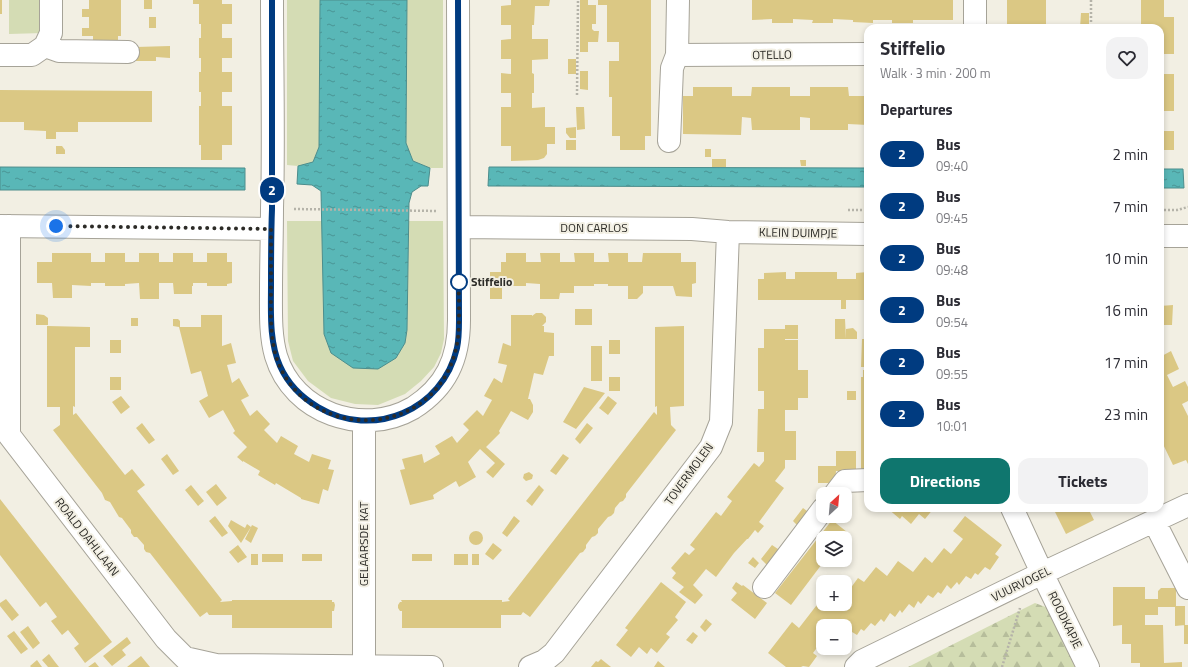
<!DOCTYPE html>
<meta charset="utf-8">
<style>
:root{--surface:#fff;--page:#f2f2f3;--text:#2b2b33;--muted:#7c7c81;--accent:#0f766e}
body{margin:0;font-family:"Titillium Web",sans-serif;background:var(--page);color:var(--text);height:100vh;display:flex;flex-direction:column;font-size:15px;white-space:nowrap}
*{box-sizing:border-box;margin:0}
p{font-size:13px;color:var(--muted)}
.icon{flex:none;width:22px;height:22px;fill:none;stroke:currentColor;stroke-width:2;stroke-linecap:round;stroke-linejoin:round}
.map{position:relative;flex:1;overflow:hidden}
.sheet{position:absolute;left:864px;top:24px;width:300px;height:488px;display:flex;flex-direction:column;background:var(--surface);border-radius:12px;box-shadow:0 2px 6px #0003}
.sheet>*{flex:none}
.badge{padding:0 8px;border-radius:13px;font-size:14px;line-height:26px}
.needle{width:26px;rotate:26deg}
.fabs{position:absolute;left:816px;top:487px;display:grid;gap:8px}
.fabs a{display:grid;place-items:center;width:36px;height:36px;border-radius:8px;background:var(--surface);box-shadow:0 2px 6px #0003;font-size:20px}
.you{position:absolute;width:20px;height:20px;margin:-10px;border:3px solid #fff;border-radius:50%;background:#1a73e8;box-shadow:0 0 0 6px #1a73e833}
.map>.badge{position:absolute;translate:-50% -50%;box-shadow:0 0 0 2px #fff}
h2{padding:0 16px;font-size:15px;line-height:36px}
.round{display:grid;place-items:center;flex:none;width:42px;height:42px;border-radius:12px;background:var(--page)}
.head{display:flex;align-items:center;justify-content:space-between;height:68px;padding:0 16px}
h1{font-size:19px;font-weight:700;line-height:30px}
.action{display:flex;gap:8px;margin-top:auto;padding:8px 16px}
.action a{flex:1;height:46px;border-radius:12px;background:var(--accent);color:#fff;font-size:16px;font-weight:700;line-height:46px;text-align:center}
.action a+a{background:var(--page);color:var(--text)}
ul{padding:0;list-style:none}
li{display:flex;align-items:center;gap:12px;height:52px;padding:0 16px}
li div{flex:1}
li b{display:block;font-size:15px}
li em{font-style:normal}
li .badge{min-width:44px;font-weight:700;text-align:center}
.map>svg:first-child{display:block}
.grass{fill:#d4dcb4}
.forest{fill:url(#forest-firs)}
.water{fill:url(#water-ripples);stroke:#4c8d8c}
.building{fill:#dbc884}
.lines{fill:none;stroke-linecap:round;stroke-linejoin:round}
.minor-casing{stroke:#a6a398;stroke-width:24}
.path{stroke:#b5b3a9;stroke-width:2.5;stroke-dasharray:2 2;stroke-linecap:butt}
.minor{stroke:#fff;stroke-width:22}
.line-casing{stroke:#fff;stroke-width:9}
.line{stroke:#003b80;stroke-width:6}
.walk{stroke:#2c2b27;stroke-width:4;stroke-dasharray:0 7.2}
.stop-dot{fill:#fff;stroke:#003b80;stroke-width:2}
.labels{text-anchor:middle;stroke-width:4;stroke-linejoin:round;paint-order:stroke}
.street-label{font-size:12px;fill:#2c2b27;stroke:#f2efe3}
.stop-label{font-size:12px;font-weight:bold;fill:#2c2b27;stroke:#f2efe3;text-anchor:start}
</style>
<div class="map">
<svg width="1188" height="667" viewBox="0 0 1188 667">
<defs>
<pattern id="forest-firs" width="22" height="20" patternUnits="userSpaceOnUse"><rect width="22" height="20" fill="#d4dcb4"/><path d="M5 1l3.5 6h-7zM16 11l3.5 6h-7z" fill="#b6bd9b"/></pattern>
<pattern id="water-ripples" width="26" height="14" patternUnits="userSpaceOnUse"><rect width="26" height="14" fill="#59b7b7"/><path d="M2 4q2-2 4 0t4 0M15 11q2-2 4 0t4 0" fill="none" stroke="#4a9595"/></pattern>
</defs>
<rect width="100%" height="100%" fill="#f2efe3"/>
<!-- grass -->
<path class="grass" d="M9,0H44L43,33L9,34Z
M287,0H320L319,147L313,162L298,166L287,165Z
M407,0H443V168H430L413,161L406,143Z
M287,221H322L324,334L331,353L396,358L405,343L407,330L409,221H443L444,339L441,353L434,367L421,381L405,394L378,405L355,404L331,398L308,381L293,361L288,341Z"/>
<!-- forest -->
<path class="forest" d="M1035,603L1048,608L1076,667H908Z"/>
<!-- water -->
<path class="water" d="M320,0H407L406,143L413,161L430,168L428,186H421L412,192L409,203L407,330L405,343L396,358L378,369L353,368L331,353L324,334L321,191L312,185L297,184L298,166L313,162L319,147Z
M0,167L245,168V190H0Z
M489,167L868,168V187L488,186Z
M1160,169H1183L1184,188H1160Z"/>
<!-- building -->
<path class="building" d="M0,0H2V14H0Z
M89,0H121V36H118V46H93V36H82V28H89V17H82V9H89Z
M144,0H152V9H144Z
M193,0H222V4H232V24H222V38H232V58H222V72H232V92H222V106H232V145H222V160H201V145H199V106H201V92H199V72H201V58H199V38H201V24H199V4H193Z
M511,0H550L549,6H535L534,25H532V39H548V59L532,60V73L534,74V93H532V108L545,107V127H555V144H547V154L544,158L538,160L511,161V146H501V107H511V93H501V73L511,74V59H501V40L511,39V25H501V6L511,5Z
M580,0H588V5H596V24H592V29L594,31H599L598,42H588V52H580Z
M598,0H651V136H645V150H620V136H612V97H609V61H619V42H607V5H598Z
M752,0H953V20H913V23H892V20H873V23L853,22V20L833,19V23H812L813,20L793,19V23H772V19L752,20Z
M1007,0H1046V28H1007Z
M1141,0H1164V17H1174V54H1164V74H1174V111H1164V131H1174V150H1160V28H1141Z
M1081,13H1089V28H1080Z
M149,17H156V28H149Z
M1094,24H1102V28H1094Z
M170,46V58L156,57V61H136V47Z
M568,59H576V74H568Z
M580,71H588V90L580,89Z
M693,87H732V96H751L752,87H790V96H810V87H848L849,96H868V125L848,124V130H810V118L800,117V130H752L751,118L742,117L741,135L683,134V96H693Z
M0,90L152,91V122H78V132H56V139H46V131L24,130V122H0Z
M576,107H584L585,129L577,130Z
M576,127V138H570L566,133V128Z
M566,140H576V150H566Z
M56,146H62L65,150V154H56Z
M705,149H711V157H705Z
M712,159H726V167H712Z
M800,160H806V166H801Z
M52,253H91V262H105V253H125V262H139V253H159V262H173V253H193V262H207V253H227V262H232V283L227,284V286H207V283H193V286H192V294H174L173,283H159V299H140L139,283L125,284V286H105V283H91V286L72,285V298H53L52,283H37V262H52Z
M506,253H526V262H541L540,253H560V262H575L574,253H594V262H609L608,253H628V262H642L643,253H681V262H696V283L692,284V297L676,296L673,286H643V293L637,299H628V286H608V284H594V286H574V293H560L559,299H540V284L526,283V286H506V283H502V299H490V272H501V262H506Z
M786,272V279H795V272H837V279H856V273L868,272V300H846V309H841V300H758V279H764V273Z
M1173,305L1172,325H1160V306Z
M575,309H592V325H575Z
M536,313H542L546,317V322L542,326H544V332L554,333V356H549L543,375L534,373L528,399H530L533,405V412L528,420L511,411L499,431L500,433L486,447L505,464L493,478L486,472L495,463L480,449L468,462L476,477L459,487L456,481L433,495L434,499L410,505L400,470L405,469L402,459L422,454L424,463L440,454L435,446L452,436L457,443L469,430L463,424L477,410L483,416L492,400L484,396L494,378L502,383L507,365L498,363L503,343L511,346V315H532V316Z
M36,314L44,315L48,318V325H36Z
M201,315H222V346L231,343L236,363L227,365L232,383L239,378L249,396L241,400L250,416L257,410L270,424L264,430L277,443L281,436L298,446L294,454L309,462L312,454L331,460L328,469L334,470L328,491L323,489L319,504L301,499V498L276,483L275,485L258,475L260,471L243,461V462L237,457L247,447L233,433L235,431L223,410L209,418L199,401L208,396L201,371L191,374L179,327L173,326V319H178L180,321V327H201Z
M131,318H138V326H131Z
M835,319H845L846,339H835Z
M785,325H798V339H785V340H798V370H808V398H798V410H785V431H796V460H785V468L775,481L784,488L759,522L764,526L758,533L755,530L748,539H747L734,553L716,577L706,569L693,585L703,595L695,604L679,592L684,587L672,578L676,573L671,568L685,552L689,555L695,549L690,545L716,512L721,516L732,501L727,497L754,463L759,467L764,461V452H757L758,409H764V391H758V348H764V329H785Z
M47,326L90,327V347H75V407L73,406V415L76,413L125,475L132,469L145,485L137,491L222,600L220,602L232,601V600H332V602H334L335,605L334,611H332V628H232V615H209L207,612L200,617L150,553L146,552L144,549V545L137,537H134L131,533V530L122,518L119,517L110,502L105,500L102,493L53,430L60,425V407H47Z
M684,326V406L670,407L671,425L676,430L626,494V497L623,501L620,502L615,508L614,513L611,516L608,517L598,529V533L595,536L592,537L586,545V548L583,552L580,553L530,617L523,612L521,615H501V628H402V611H400L398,608V605L400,602H402L401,600H502V602L510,601L508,599L654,412L657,415V406L655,407V327Z
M853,328L857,332V339H846V329Z
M862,339H868V367H861Z
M110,340H121V353H110Z
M609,340H620V354H609Z
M591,346H602V381H591Z
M1171,351L1179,369L1167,375L1173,387L1185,381L1188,387V401L1182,404L1188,416V464L1186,460L1173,465L1160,438V357Z
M863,370H868V471H861V377H863Z
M110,377H121V390H110Z
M609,377H620V391H609Z
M584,387L605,393L576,429L563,422Z
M847,391H856V400H847Z
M121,396L130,407L121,414L112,402Z
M608,396L617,403L608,415L599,408Z
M142,423L155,440L149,444L136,428Z
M587,423L593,428L580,444L575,439Z
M836,451H856V471H836L835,483H818V466H836Z
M167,454L179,471L173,475L161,459Z
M563,454L569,458L556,475L550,471Z
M529,472L533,475L532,479L526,481L523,478L524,474Z
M216,484L227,498L217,506L206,492Z
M191,485L204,501L198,506L185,490Z
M539,485L544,490L532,506L526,501Z
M0,499L112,642L85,663L74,648L79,644L68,630L62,635L51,621L57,617L46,602L40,607L0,555Z
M803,508L811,514L800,528L793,521Z
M887,508H934L925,519L919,514L911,524L902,516L900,519Z
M1053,508H1094L1089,510L1094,520L1066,534Z
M215,516L228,533L222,537L209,521Z
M514,516L520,521L507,537L502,533Z
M965,516L1002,545L995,554L999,557L990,570L985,567L978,575L975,573L971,579L966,576L959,585L957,582L951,589L947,585L941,594L938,592L933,598L928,595L921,604L918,601L914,608L909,604L902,613L900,610L895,617L890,613L884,622L881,619L875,626L871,623L864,631L861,629L857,635L852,632L845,641V626H823V648L819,645L813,653L817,656L809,667L803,666L801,667H786L768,653L792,622L799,628L823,597V604H830L837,610L841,604H845V599L849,595L847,593L858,578L864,582L876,567L887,576L898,561L913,572L925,557L932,563L944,548L951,554L963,539L953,531Z
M231,520L245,528L247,524L251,527L241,543L228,526Z
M832,520L847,532L843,538H823V560H825L791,605L775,593Z
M252,525L258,528L251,543L245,539Z
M469 538a7 7 0 1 1 14 0a7 7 0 1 1-14 0Z
M493,543L502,550L493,560L485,554Z
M238,545L247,557L238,563L229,552Z
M772,545L781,551L767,565L761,559Z
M251,554H258V565H251Z
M262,554H283V562H262Z
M302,554H322V561H302Z
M412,554H432V561H412Z
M454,554H468V565H454Z
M472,554H479V565H472Z
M753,557L759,563L755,568L748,563Z
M661,582L686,602L675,617L678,620L666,634L670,637L657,653L651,648L647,654L639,647L631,657L616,645L628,630L625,628Z
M736,582L742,586L743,585L767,603L755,619L731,600L737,593L732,588Z
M1113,587H1145V599H1158V591L1161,588H1176V606H1185V625L1175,626V607H1158V615H1145V625H1163L1164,663L1182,662V667H1140V663H1131V644H1122V625L1113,626Z
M6,599L19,615L12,621L0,606V603Z
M706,619L712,624L705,632L700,627Z
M1184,625H1188V644H1184Z
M28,626L40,643L33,649L20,632Z
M14,631L28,649L21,654L7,636Z
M693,632L698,636L692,644L686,640Z
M127,637L131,643L122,650L126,655L112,666L103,656Z
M49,654L55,662L59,667H48L42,660Z
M141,656L150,667H127Z
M601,659L611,667H591L596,661L598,662Z
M37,660L42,667H31L30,666Z
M658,661L665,667H654Z
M95,662L99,667H88Z"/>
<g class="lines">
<defs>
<path id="minor" d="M272,0C272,69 274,139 272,208C272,236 271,263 271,290C271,312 270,335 276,356C293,413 363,437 413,408C446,387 459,359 459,320L458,0
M678,0L677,55L868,54
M975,28V0
M45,46L59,51L128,52
M0,55H32L45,46L51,33V0
M669,141L672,68L677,55
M0,226L271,229
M9,226V435L166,639L185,658L216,665L432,667
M459,227L692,229L728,232L868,234
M1160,236H1188
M364,421V667
M835,494L845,481L868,480
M1012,508L1042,573L1088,667
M1154,521L1188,588
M764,587L823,509
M530,667L544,661L554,653L711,447L721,422L728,232
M856,667L862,661L1030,579L1188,505"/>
</defs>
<!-- minor casing -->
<use href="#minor" class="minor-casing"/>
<!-- path -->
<path class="path" d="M1091,0V28
M577,95L578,0
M294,209L437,211
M848,210H868
M1160,210H1177L1188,207
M1002,667L1020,608"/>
<!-- minor -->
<use href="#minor" class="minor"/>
</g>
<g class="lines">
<defs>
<path id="line" d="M272,0V209C271,234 271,260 271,285C271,312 269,341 280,366C288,384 301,397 318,407C373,440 443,410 457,348C459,339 459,329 459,320L458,0"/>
</defs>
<!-- line casing -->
<use href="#line" class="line-casing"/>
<!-- line -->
<use href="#line" class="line"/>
<!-- walk -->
<path class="walk" d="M56,226L271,229C271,248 271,267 271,286C271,313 269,343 280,367C311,434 409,439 446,375C460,349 459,330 459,302C459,296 458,286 459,282"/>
</g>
<!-- markers -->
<circle class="stop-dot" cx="459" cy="282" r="8"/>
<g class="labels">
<!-- street labels -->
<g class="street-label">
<text transform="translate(772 55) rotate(-1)" y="4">OTELLO</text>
<text x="594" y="232">DON CARLOS</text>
<text transform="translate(798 233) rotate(1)" y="4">KLEIN DUIMPJE</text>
<text transform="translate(689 474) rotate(-54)" y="4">TOVERMOLEN</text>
<text transform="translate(87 537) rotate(52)" y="4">ROALD DAHLLAAN</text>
<text transform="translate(364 544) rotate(-90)" y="4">GELAARSDE KAT</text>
<text transform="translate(1021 584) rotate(-26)" y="4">VUURVOGEL</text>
<text transform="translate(1065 620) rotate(64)" y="4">ROODKAPJE</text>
</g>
<!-- stop labels -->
<g class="stop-label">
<text x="471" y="286">Stiffelio</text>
</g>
</g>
</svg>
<div class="fabs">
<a><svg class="needle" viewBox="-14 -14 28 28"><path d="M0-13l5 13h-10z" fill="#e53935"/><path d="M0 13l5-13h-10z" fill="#7c7c81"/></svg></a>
<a><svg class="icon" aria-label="layers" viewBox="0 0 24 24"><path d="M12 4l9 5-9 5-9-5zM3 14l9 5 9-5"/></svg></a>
<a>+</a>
<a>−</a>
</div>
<div class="you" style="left:56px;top:226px"></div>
<b class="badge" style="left:272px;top:190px;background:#003b80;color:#fff">2</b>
<section class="sheet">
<div class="head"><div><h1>Stiffelio</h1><p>Walk · 3 min · 200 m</p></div><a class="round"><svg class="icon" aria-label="heart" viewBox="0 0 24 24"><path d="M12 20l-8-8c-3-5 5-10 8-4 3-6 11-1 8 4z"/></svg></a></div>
<h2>Departures</h2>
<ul>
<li><span class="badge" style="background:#003b80;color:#fff">2</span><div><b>Bus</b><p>09:40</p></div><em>2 min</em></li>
<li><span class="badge" style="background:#003b80;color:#fff">2</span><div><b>Bus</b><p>09:45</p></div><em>7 min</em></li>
<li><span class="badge" style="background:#003b80;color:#fff">2</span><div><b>Bus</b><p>09:48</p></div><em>10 min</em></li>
<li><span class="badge" style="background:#003b80;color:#fff">2</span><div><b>Bus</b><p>09:54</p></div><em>16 min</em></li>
<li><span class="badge" style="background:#003b80;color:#fff">2</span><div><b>Bus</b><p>09:55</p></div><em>17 min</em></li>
<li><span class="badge" style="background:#003b80;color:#fff">2</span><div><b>Bus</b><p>10:01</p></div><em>23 min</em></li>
</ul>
<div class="action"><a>Directions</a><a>Tickets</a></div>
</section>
</div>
